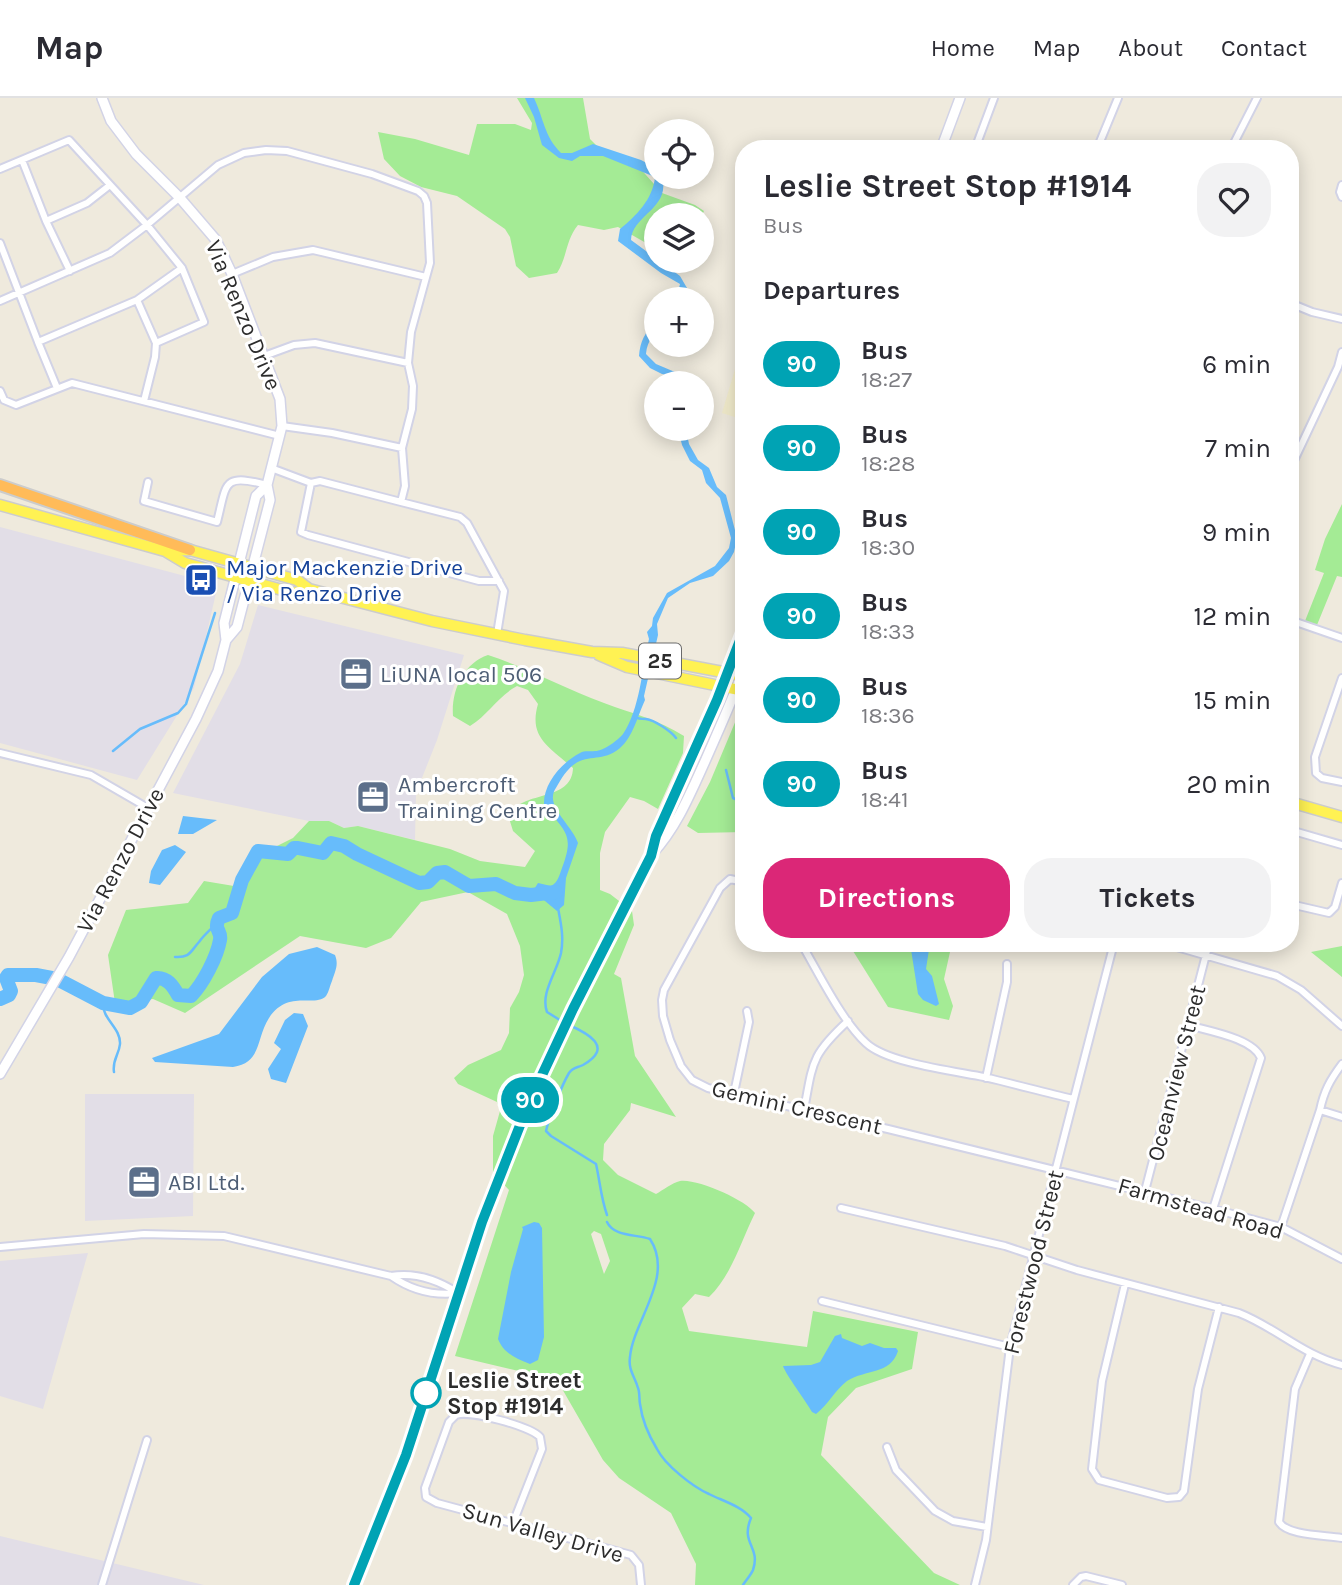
<!DOCTYPE html>
<meta charset="utf-8">
<style>
:root{--surface:#fff;--page:#f2f2f3;--text:#2b2b33;--muted:#7c7c81;--line:#e1e1e2;--accent:#db2777}
body{margin:0;font-family:Karla,sans-serif;background:var(--page);color:var(--text);height:100vh;display:flex;flex-direction:column;font-size:26px;white-space:nowrap}
*{box-sizing:border-box;margin:0}
p{font-size:23px;color:var(--muted)}
.icon{flex:none;width:38px;height:38px;fill:none;stroke:currentColor;stroke-width:2;stroke-linecap:round;stroke-linejoin:round}
.map{position:relative;flex:1;overflow:hidden}
.details{position:absolute;left:735px;top:42px;width:564px;height:812px;display:flex;flex-direction:column;background:var(--surface);border-radius:28px;box-shadow:0 4px 18px #0003}
.details>*{flex:none}
.badge{padding:0 14px;border-radius:23px;font-size:24px;line-height:46px}
.tools{position:absolute;left:644px;top:21px;display:grid;gap:14px}
.tools a{display:grid;place-items:center;width:70px;height:70px;border-radius:50%;background:var(--surface);box-shadow:0 4px 18px #0003;font-size:35px}
.map>.badge{position:absolute;translate:-50% -50%;box-shadow:0 0 0 4px #fff}
h2{padding:0 28px;font-size:26px;line-height:63px}
.round{display:grid;place-items:center;flex:none;width:74px;height:74px;border-radius:28px;background:var(--page)}
.head{display:flex;align-items:center;justify-content:space-between;height:119px;padding:0 28px}
h1{font-size:33px;font-weight:700;line-height:52px}
.button{display:flex;gap:14px;margin-top:auto;padding:14px 28px}
.button a{flex:1;height:80px;border-radius:28px;background:var(--accent);color:#fff;font-size:28px;font-weight:700;line-height:80px;text-align:center}
.button a+a{background:var(--page);color:var(--text)}
ul{padding:0;list-style:none}
li{display:flex;align-items:center;gap:21px;height:84px;padding:0 28px}
li div{flex:1}
li b{display:block;font-size:26px}
li em{font-style:normal}
li .badge{min-width:77px;font-weight:700;text-align:center}
header{display:flex;align-items:center;gap:42px;box-sizing:border-box;height:98px;padding:0 35px;background:var(--surface);border-bottom:2px solid var(--line)}
header strong{font-size:33px}
nav{display:flex;gap:38px;margin-inline-start:auto;font-size:24px}
.map>svg:first-child{display:block}
.industrial{fill:#e2dee7}
.education{fill:#f2eccc}
.green{fill:#a4eb95;fill-rule:evenodd}
.water{fill:#67bcfb}
.lines{fill:none;stroke-linecap:round;stroke-linejoin:round}
.stream{stroke:#67bcfb;stroke-width:2.5}
.river{stroke:#67bcfb;stroke-width:14}
.street-casing{stroke:#d2d3e6;stroke-width:10}
.secondary-casing{stroke:#d2d3e6;stroke-width:12}
.primary-casing{stroke:#ccc;stroke-width:13}
.highway-casing{stroke:#ccc;stroke-width:14}
.street{stroke:#fff;stroke-width:6}
.secondary{stroke:#fff;stroke-width:9}
.primary{stroke:#fff253;stroke-width:10}
.highway{stroke:#ffbb59;stroke-width:10}
.line-casing{stroke:#fff;stroke-width:16}
.line{stroke:#00a3b4;stroke-width:10}
.stop-dot{fill:#fff;stroke:#00a3b4;stroke-width:3.5}
.labels{text-anchor:middle;stroke-width:6;stroke-linejoin:round;paint-order:stroke}
.shield{fill:#fff;stroke:#6b6b6b;stroke-width:2}
.shield-label{font-size:21px;font-weight:bold;fill:#2c2c2c}
.street-label{font-size:23px;fill:#2c2c2c;stroke:#fff}
.transit-label{font-size:23px;fill:#164399;stroke:#fff;text-anchor:start}
.service-label{font-size:23px;fill:#4e5e75;stroke:#fff;text-anchor:start}
.stop-label{font-size:23px;font-weight:bold;fill:#2c2c2c;stroke:#fff;text-anchor:start}
</style>
<header>
<strong>Map</strong>
<nav><a>Home</a><a>Map</a><a>About</a><a>Contact</a></nav>
</header>
<div class="map">
<svg width="1342" height="1487" viewBox="0 0 1342 1487">
<rect width="100%" height="100%" fill="#efeadd"/>
<!-- industrial -->
<path class="industrial" d="M0,429L185,478L216,495L194,590L137,682L0,645Z
M258,507L464,557L437,642L416,695L415,742L358,728L344,730L329,723H309L173,695L240,566Z
M85,996H194L193,1118L85,1123Z
M88,1155L43,1311L0,1298V1163Z
M0,1438L204,1487H0Z"/>
<!-- education -->
<path class="education" d="M735,271L744,274V322L722,315Z"/>
<!-- green -->
<path class="green" d="M517,0H583L590,41L598,49L638,68L662,95L695,107L704,113L702,117H656V139L646,145L618,129L604,132L578,127C566,141 567,160 557,175L529,180L516,168L510,139L505,131L457,98L421,89L400,78L384,61L378,34L415,41L469,57L477,26H515L531,32L532,25Z
M1342,406V479L1337,478L1317,527L1305,523L1324,475L1315,472L1325,441Z
M488,557C528,570 564,590 604,605C631,615 659,622 684,638L683,655L658,711L644,703L630,699L605,734L600,755V792L610,796L632,813L634,827L614,876L621,880L635,958L676,1019L631,1005L630,1012L604,1046L603,1062L618,1077L656,1096C663,1092 672,1085 680,1083C696,1080 746,1102 755,1115C741,1143 732,1177 709,1199L695,1196L682,1210L689,1233L807,1249L813,1213L918,1234L912,1271L856,1290L828,1319L821,1357L934,1475L960,1487H695L696,1466L671,1415L619,1380L603,1362L557,1282L455,1258L509,1092L493,1075V1038L500,1013L497,1004L458,986L454,980L468,967L501,952L509,935L510,910L519,894L524,877L520,848L507,816L468,794L421,804L391,840L366,850L300,838L185,915L153,901L115,905L108,857L126,812L188,805L204,783L240,789L257,758L293,740L309,723H329L344,730L358,728L450,751L480,763L525,769L535,753L513,733L509,720C510,719 514,710 515,710C532,694 572,701 573,670C550,649 528,640 538,606L528,592L517,588C497,599 489,616 470,628L453,618C451,592 464,565 488,557ZM594,1133L601,1136L610,1163L604,1176L591,1136Z
M744,608V734L698,735L687,728L710,684L736,622L740,623Z
M848,845H952L944,881L953,908L949,922L888,909Z
M1342,848V879L1311,854Z"/>
<!-- water -->
<path class="water" d="M525,0H534C544,21 544,38 561,55H572L593,46L641,62L656,70V79H662C671,110 632,117 631,142L680,178L687,190L676,201H670L678,194L680,186L661,175L618,143L620,131C636,118 653,101 655,79L603,58H580L572,63L559,60L542,47L534,19Z
M656,225C656,236 647,242 646,256L656,266L682,277L690,285H682L672,278L662,276L650,270L639,258C640,244 645,233 656,225Z
M678,331H686L689,346L698,362L709,370L717,389L726,397L737,440L734,454L729,463L713,478L690,485L668,500L657,526L658,537L644,598L645,602C638,617 633,639 620,650C597,669 581,648 560,683C558,687 553,693 553,698C551,712 573,730 578,745L566,780L564,807L557,813L533,793L538,785L551,788C558,784 559,778 562,770C575,736 565,734 544,707C543,686 561,665 580,655C585,652 590,654 595,653C604,653 618,642 623,636C640,611 642,571 649,541L647,534L652,528L653,520L667,495L715,468L729,450L731,440L720,400L706,385L702,372L690,363L682,347Z
M183,718L217,722L193,736H178Z
M175,747L186,754L160,787L149,785L151,773L162,752Z
M910,845H930L926,871L932,878L939,906L936,908L923,902L918,896Z
M317,849L335,857C339,867 335,873 332,883C330,887 329,894 326,898C315,910 288,891 269,920C256,940 262,965 233,969L155,964L152,960L219,936L262,879L289,856Z
M294,915L303,916L308,928L286,985L271,981L268,971L281,951L274,945L285,922Z
M534,1124L539,1125L542,1130L544,1239L538,1262L530,1266C516,1260 504,1256 498,1241L511,1174L523,1131L522,1129Z
M841,1236L842,1240L862,1248L870,1245L884,1250H896L898,1253C890,1277 866,1271 847,1283C835,1292 828,1307 816,1316L812,1314C806,1303 786,1277 783,1268L811,1267L820,1264L835,1238Z"/>
<g class="lines">
<!-- stream -->
<path class="stream" d="M635,619C638,621 642,621 646,621C654,622 671,633 676,640
M113,653L140,631L178,615L186,606L215,515
M726,672L733,700L744,705
M558,810C561,826 564,839 561,855C557,874 540,895 547,914L563,924
M175,859C190,860 190,854 199,844C204,837 210,832 216,826
M103,905C102,921 121,930 120,946C119,957 112,962 114,974
M569,927C587,935 615,949 583,967C577,970 573,969 569,975C562,987 549,1019 546,1033L551,1038L596,1066C600,1084 601,1100 607,1117
M607,1124C614,1139 636,1136 650,1141C675,1179 633,1223 630,1259C628,1272 635,1279 638,1290C640,1295 639,1301 640,1306C642,1321 649,1338 657,1351C665,1367 693,1389 709,1396C723,1403 741,1408 751,1420C740,1446 761,1448 753,1472C751,1477 746,1482 743,1487"/>
<!-- river -->
<path class="river" d="M0,901L9,897L11,893L6,880L8,877H36L57,881L103,905L130,910L141,904L156,880C167,879 173,888 178,897L191,898C203,886 217,859 220,842C222,832 213,833 219,820L232,815L242,782L258,753L288,756L294,750H298L323,755L331,745L344,748L357,756L419,785L428,784L437,775L445,774L469,788L496,786L515,795L531,797L556,794"/>
<defs>
<path id="street" d="M975,51L994,0
M1097,51L1118,0
M1231,51L1257,0
M22,62L46,123
M0,71L69,42L147,127L218,67L244,55L266,52L287,53L372,76L418,93L424,98L427,105L430,165L411,234L408,265L413,288L412,311L402,350L405,388L401,404L320,383L311,385L271,370
M1342,87L1340,94L1342,99
M0,145L38,244L137,202L156,245
M70,173L46,123L87,105L110,87
M232,176L273,159L313,152L426,179
M137,202L182,170
M0,203L110,155L147,127L182,170L204,224L156,245L155,259L144,303
M1290,205L1312,214L1342,221
M38,244L57,290
M264,258L294,247L315,245L408,265
M0,293L4,302L16,307L72,285L280,338
M282,328L332,335L402,350
M1290,371L1338,269L1342,254
M148,384L144,403L217,424C227,385 222,375 267,387
M311,385L301,434L308,437L479,483H499
M401,404L460,419L467,425L504,493L497,536
M1290,522L1342,540
M1342,580L1315,659L1316,675L1322,680L1342,684
M0,655L91,677L148,710
M1290,732L1342,747
M744,784L730,781L720,790L664,892L662,902L663,918L670,942L681,968L692,982L708,990L888,1031L1221,1113L1281,1129L1342,1161
M1290,806L1329,815L1335,809L1342,785
M801,845C818,874 842,923 866,945C887,965 954,973 984,979C1014,986 1043,994 1073,1001
M1163,845L1277,878L1301,892L1342,928
M1188,927C1208,933 1253,940 1261,960L1213,1111
M986,980L1007,884V866
M734,995L749,924L747,913
M804,1012C813,964 811,957 848,923
M1320,1012L1342,1019
M1145,1093L1209,845
M841,1110L1005,1148L1077,1172L1239,1215C1275,1229 1303,1257 1342,1267
M1281,1129L1320,1012C1324,993 1330,982 1342,966
M0,1149L144,1136L224,1138L391,1178C415,1174 438,1182 458,1195
M391,1178C411,1192 434,1198 458,1195
M1125,1186L1102,1283L1092,1371L1099,1382L1167,1400L1179,1399L1184,1393L1198,1291L1219,1209
M822,1203L1010,1249
M1310,1256L1295,1291L1279,1424C1288,1438 1325,1437 1342,1440
M887,1349L896,1372L935,1413L953,1423L987,1429
M513,1425L542,1351L540,1339C530,1328 470,1312 456,1317L449,1324L425,1390L426,1399L437,1405L631,1457L639,1467L641,1487
M102,1487L147,1342
M975,1487L986,1442L1010,1249L1114,845
M1073,1487L1081,1479L1086,1478L1122,1487"/>
<path id="secondary" d="M102,0L111,23L136,56L180,100L216,142L232,176L280,301L282,328L267,387L270,402L237,529L226,542
M941,51L960,0
M652,756C677,729 691,694 706,661C719,631 733,601 744,570
M0,976L69,859L196,621L218,573L226,542L224,525L256,398L267,387
M354,1487L406,1357L482,1124L528,1007L573,911L651,758L656,738L717,602L744,532"/>
<path id="primary" d="M0,407L165,453L185,465L293,495L309,491
M165,453L190,452L297,482L309,491L432,523L525,542L592,554L622,555L744,578
M599,557L627,569L744,593
M1290,704L1342,719"/>
<path id="highway" d="M0,387L190,452"/>
</defs>
<!-- street casing -->
<use href="#street" class="street-casing"/>
<!-- secondary casing -->
<use href="#secondary" class="secondary-casing"/>
<!-- primary casing -->
<use href="#primary" class="primary-casing"/>
<!-- highway casing -->
<use href="#highway" class="highway-casing"/>
<!-- street -->
<use href="#street" class="street"/>
<!-- secondary -->
<use href="#secondary" class="secondary"/>
<!-- primary -->
<use href="#primary" class="primary"/>
<!-- highway -->
<use href="#highway" class="highway"/>
</g>
<g class="lines">
<defs>
<path id="line" d="M354,1487L406,1357L482,1124L528,1007L573,911L651,758L656,738L717,602L744,532"/>
</defs>
<!-- line casing -->
<use href="#line" class="line-casing"/>
<!-- line -->
<use href="#line" class="line"/>
</g>
<!-- icons -->
<defs>
<symbol id="bus-square" viewBox="-11 -11 22 22"><rect x="-9" y="-9" width="18" height="18" rx="4" fill="#1a4fb4" stroke="#fff"/><path d="M-5-6H5V4H4V6H2V4H-2V6H-4V4H-5ZM-3.5-4V0h7V-4ZM-3.5 1.2v1.5H-2V1.2ZM2 1.2v1.5H3.5V1.2Z" fill="#fff"/></symbol>
<symbol id="office-square" viewBox="-11 -11 22 22"><rect x="-9" y="-9" width="18" height="18" rx="4" fill="#5c6f8a" stroke="#fff"/><path d="M-6-3h4V-5.5h4V-3h4V5H-6ZM-1-4.5V-3h2v-1.5ZM-6 0V1H6V0Z" fill="#fff"/></symbol>
</defs>
<g fill-rule="evenodd">
<use href="#bus-square" x="182" y="463" width="38" height="38"/>
<use href="#office-square" x="337" y="557" width="38" height="38"/>
<use href="#office-square" x="354" y="680" width="38" height="38"/>
<use href="#office-square" x="125" y="1065" width="38" height="38"/>
</g>
<!-- markers -->
<circle class="stop-dot" cx="426" cy="1295" r="14"/>
<g class="labels">
<!-- shield labels -->
<rect class="shield" x="639" y="545.5" width="42" height="35" rx="5"/>
<g class="shield-label">
<text x="660" y="570">25</text>
</g>
<!-- street labels -->
<g class="street-label">
<text transform="translate(244 217) rotate(67)" y="8">Via Renzo Drive</text>
<text transform="translate(120 762) rotate(-62)" y="8">Via Renzo Drive</text>
<text transform="translate(1176 975) rotate(-76)" y="8">Oceanview Street</text>
<text transform="translate(797 1009) rotate(13)" y="8">Gemini Crescent</text>
<text transform="translate(1201 1110) rotate(16)" y="8">Farmstead Road</text>
<text transform="translate(1033 1164) rotate(-76)" y="8">Forestwood Street</text>
<text transform="translate(543 1434) rotate(16)" y="8">Sun Valley Drive</text>
</g>
<!-- transit labels -->
<g class="transit-label">
<text x="226" y="477">Major Mackenzie Drive<tspan x="226" dy="26">/ Via Renzo Drive</tspan></text>
</g>
<!-- service labels -->
<g class="service-label">
<text x="380" y="584">LiUNA local 506</text>
<text x="398" y="694">Ambercroft<tspan x="398" dy="26">Training Centre</tspan></text>
<text x="168" y="1092">ABI Ltd.</text>
</g>
<!-- stop labels -->
<g class="stop-label">
<text x="447" y="1290">Leslie Street<tspan x="447" dy="26">Stop #1914</tspan></text>
</g>
</g>
</svg>
<div class="tools">
<a><svg class="icon" aria-label="locate" viewBox="0 0 24 24"><circle cx="12" cy="12" r="6"/><path d="M12 2v4M12 18v4M2 12h4M18 12h4"/></svg></a>
<a><svg class="icon" aria-label="layers" viewBox="0 0 24 24"><path d="M12 4l9 5-9 5-9-5zM3 14l9 5 9-5"/></svg></a>
<a>+</a>
<a>−</a>
</div>
<b class="badge" style="left:530px;top:1002px;background:#00a3b4;color:#fff">90</b>
<section class="details">
<div class="head"><div><h1>Leslie Street Stop #1914</h1><p>Bus</p></div><a class="round"><svg class="icon" aria-label="heart" viewBox="0 0 24 24"><path d="M12 20l-8-8c-3-5 5-10 8-4 3-6 11-1 8 4z"/></svg></a></div>
<h2>Departures</h2>
<ul>
<li><span class="badge" style="background:#00a3b4;color:#fff">90</span><div><b>Bus</b><p>18:27</p></div><em>6 min</em></li>
<li><span class="badge" style="background:#00a3b4;color:#fff">90</span><div><b>Bus</b><p>18:28</p></div><em>7 min</em></li>
<li><span class="badge" style="background:#00a3b4;color:#fff">90</span><div><b>Bus</b><p>18:30</p></div><em>9 min</em></li>
<li><span class="badge" style="background:#00a3b4;color:#fff">90</span><div><b>Bus</b><p>18:33</p></div><em>12 min</em></li>
<li><span class="badge" style="background:#00a3b4;color:#fff">90</span><div><b>Bus</b><p>18:36</p></div><em>15 min</em></li>
<li><span class="badge" style="background:#00a3b4;color:#fff">90</span><div><b>Bus</b><p>18:41</p></div><em>20 min</em></li>
</ul>
<div class="button"><a>Directions</a><a>Tickets</a></div>
</section>
</div>
